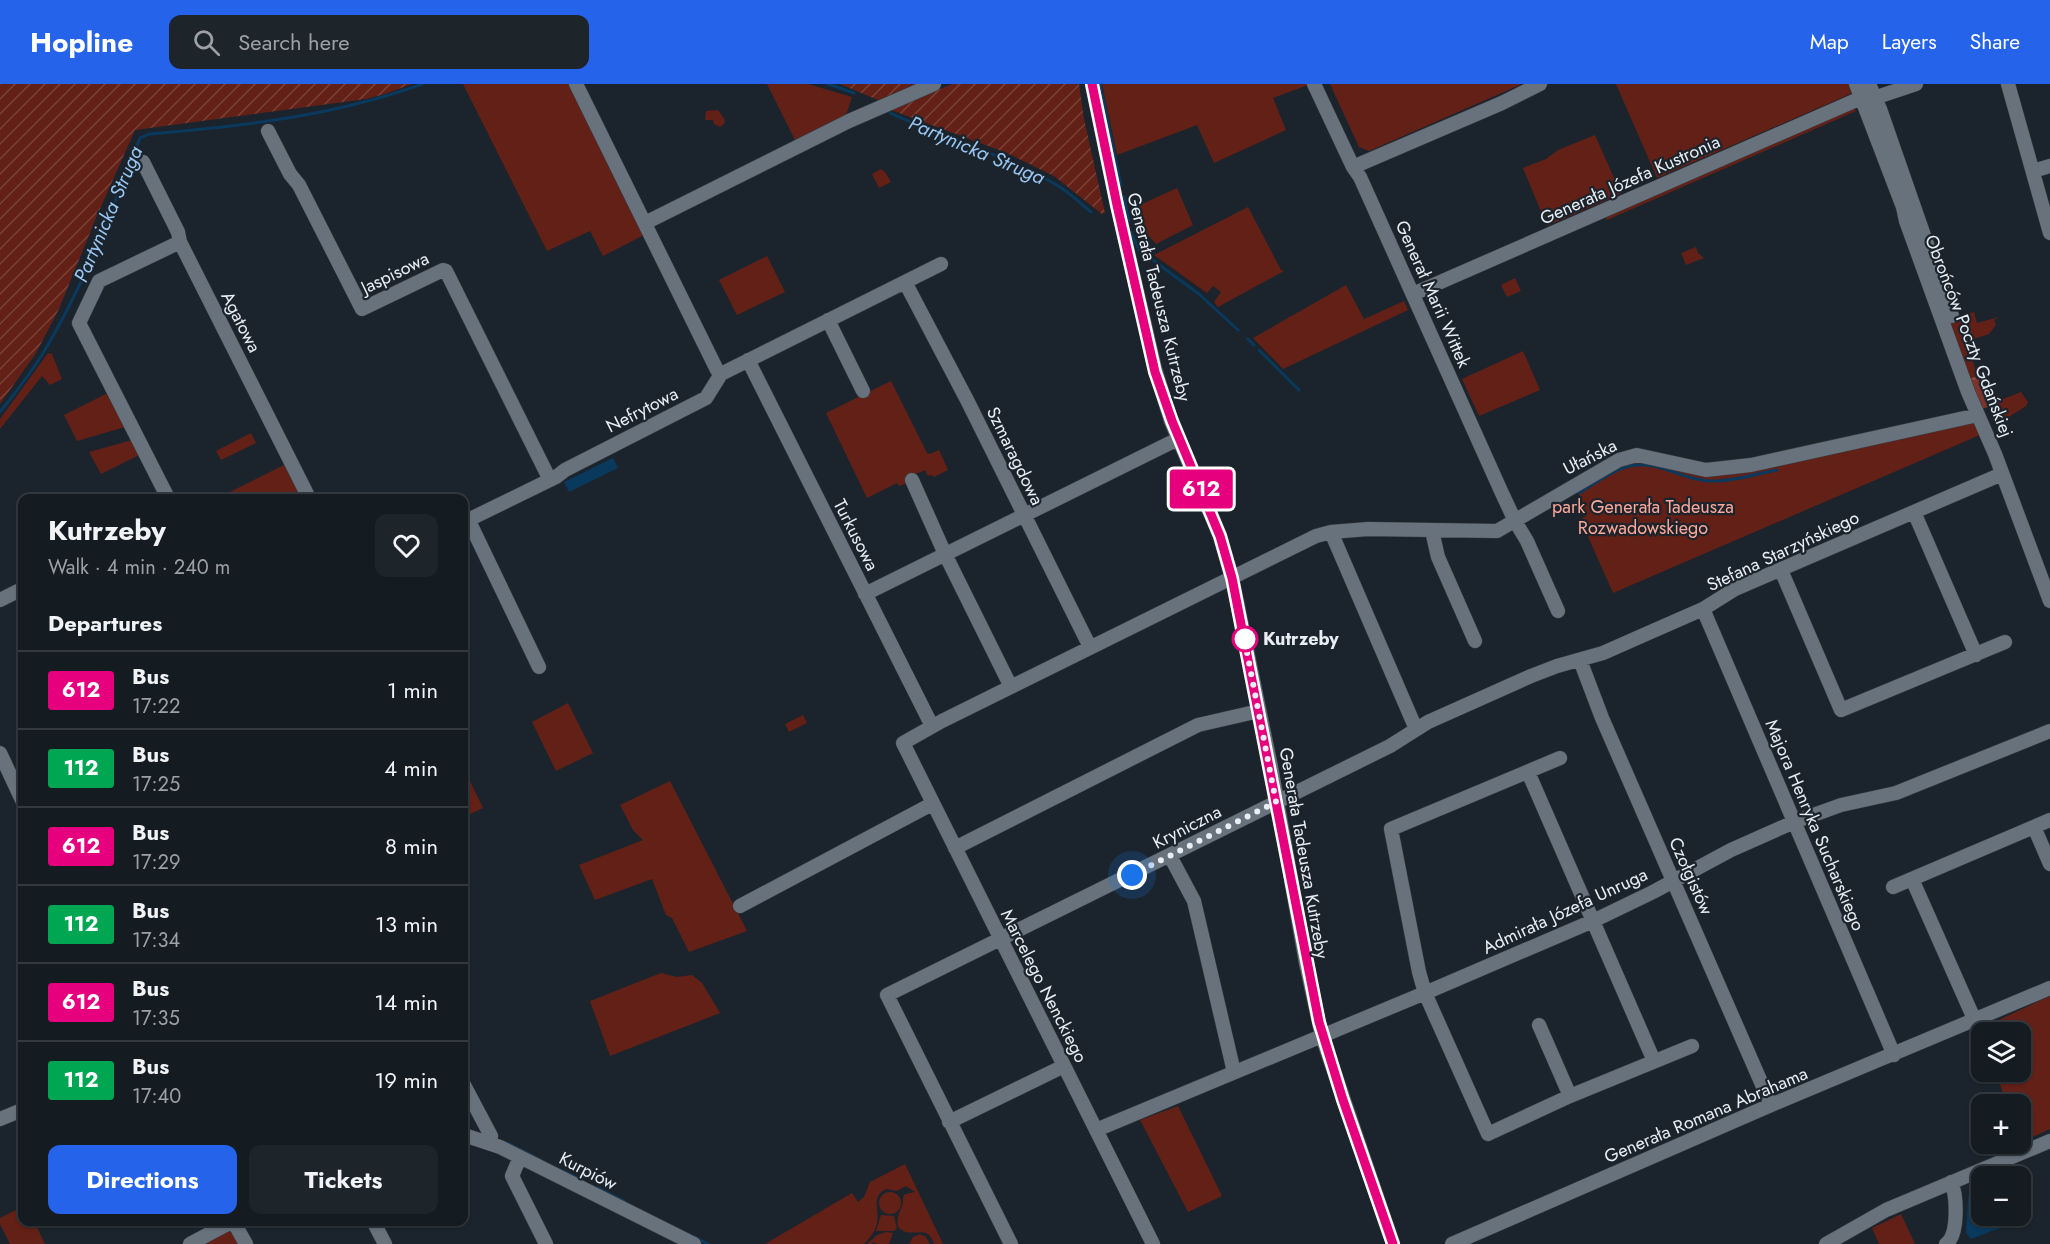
<!DOCTYPE html>
<meta charset="utf-8">
<style>
:root{--surface:#141b21;--page:#1d242a;--text:#f1f3f6;--muted:#9da1a5;--line:#33393f;--accent:#2563eb}
body{margin:0;font-family:Jost,sans-serif;background:var(--page);color:var(--text);height:100vh;display:flex;flex-direction:column;font-size:22px;white-space:nowrap}
*{box-sizing:border-box;margin:0}
p{font-size:20px;color:var(--muted)}
.icon{flex:none;width:33px;height:33px;fill:none;stroke:currentColor;stroke-width:2;stroke-linecap:round;stroke-linejoin:round}
.map{position:relative;flex:1;overflow:hidden}
.side{position:absolute;left:18px;top:410px;width:450px;height:732px;display:flex;flex-direction:column;background:var(--surface);border-radius:12px;box-shadow:0 2px 4px #0004,0 0 0 2px var(--line)}
.side>*{flex:none}
.badge{padding:0 12px;border-radius:4px;font-size:21px;line-height:39px}
.fabs{position:absolute;left:1971px;top:938px;display:grid;gap:12px}
.fabs a{display:grid;place-items:center;width:60px;height:60px;border-radius:12px;background:var(--surface);box-shadow:0 2px 4px #0004,0 0 0 2px var(--line);font-size:30px}
.you{position:absolute;width:30px;height:30px;margin:-15px;border:4px solid #fff;border-radius:50%;background:#1a73e8;box-shadow:0 0 0 9px #1a73e833}
.map>.badge{position:absolute;translate:-50% -50%;box-shadow:0 0 0 3px #fff}
h2{padding:0 30px;font-size:22px;line-height:54px}
.round{display:grid;place-items:center;flex:none;width:63px;height:63px;border-radius:12px;background:var(--page)}
.overview{display:flex;align-items:center;justify-content:space-between;height:102px;padding:0 30px}
h1{font-size:28px;font-weight:700;line-height:45px}
.action{display:flex;gap:12px;margin-top:auto;padding:12px 30px}
.action a{flex:1;height:69px;border-radius:12px;background:var(--accent);color:#fff;font-size:24px;font-weight:700;line-height:69px;text-align:center}
.action a+a{background:var(--page);color:var(--text)}
ul{padding:0;list-style:none}
li{display:flex;align-items:center;gap:18px;height:78px;padding:0 30px;border-top:2px solid var(--line)}
li div{flex:1}
li b{display:block;font-size:22px}
li em{font-style:normal}
li .badge{min-width:66px;font-weight:700;text-align:center}
header{display:flex;align-items:center;gap:36px;box-sizing:border-box;height:84px;padding:0 30px;background:var(--accent);color:#fff}
header strong{font-size:28px}
nav{display:flex;gap:33px;margin-inline-start:auto;font-size:21px}
.search{width:420px;height:54px;background:var(--page);display:flex;align-items:center;gap:15px;box-sizing:border-box;padding:0 21px;border-radius:12px;color:var(--muted);font-size:22px}
.map>svg:first-child{display:block}
.green{fill:#632017}
.forest{fill:url(#forest-firs)}
.garden{fill:url(#garden-furrows)}
.water{fill:#0a395e}
.lines{fill:none;stroke-linecap:round;stroke-linejoin:round}
.stream{stroke:#0a395e;stroke-width:3}
.minor-casing{stroke:#373e45;stroke-width:15}
.minor{stroke:#67727c;stroke-width:14}
.line-casing{stroke:#fff;stroke-width:14}
.line{stroke:#e6007e;stroke-width:9}
.walk{stroke:#e8eef4;stroke-width:6;stroke-dasharray:0 10.8}
.stop-dot{fill:#fff;stroke:#e6007e;stroke-width:3}
.labels{text-anchor:middle;stroke-width:4.5;stroke-linejoin:round;paint-order:stroke}
.street-label{font-size:18px;fill:#e8eef4;stroke:#1b242c}
.park-label{font-size:18px;fill:#ffa899;stroke:#1b242c}
.stop-label{font-size:18px;font-weight:bold;fill:#e8eef4;stroke:#1b242c;text-anchor:start}
.water-label{font-size:20px;font-style:italic;fill:#99c7f3;stroke:#1b242c}
</style>
<header>
<strong>Hopline</strong>
<div class="search"><svg class="icon" aria-label="search" viewBox="0 0 24 24"><circle cx="10" cy="10" r="6"/><path d="M15 15l6 6"/></svg>Search here</div>
<nav><a>Map</a><a>Layers</a><a>Share</a></nav>
</header>
<div class="map">
<svg width="2050" height="1160" viewBox="0 0 2050 1160">
<defs>
<pattern id="forest-firs" width="22" height="20" patternUnits="userSpaceOnUse" patternTransform="scale(1.5)"><rect width="22" height="20" fill="#7b342a"/><path d="M5 1l3.5 6h-7zM16 11l3.5 6h-7z" fill="#8e524a"/></pattern>
<pattern id="garden-furrows" width="10" height="10" patternUnits="userSpaceOnUse" patternTransform="scale(1.5)"><rect width="10" height="10" fill="#632017"/><path d="M-1 1l2-2M0 10L10 0M9 11l2-2" fill="none" stroke="#794139"/></pattern>
</defs>
<rect width="100%" height="100%" fill="#1b242c"/>
<!-- green -->
<path class="green" d="M463,0H572L646,150L603,172L590,147L547,167Z
M767,0H808L852,13L846,31L795,56Z
M1102,0H1308V1L1273,14L1286,46L1214,79L1197,41L1117,71Z
M1330,0H1522L1369,67L1359,63Z
M1616,0H1852L1855,8L1657,94Z
M1864,0L1950,234L1974,228L1977,239L1999,233L1994,236L1996,241L1989,250L1971,256L1967,260L1979,296L1977,293L1968,297Z
M1853,22L1856,27L1607,136L1604,131Z
M718,26L725,36L724,40L720,43L714,40L713,36H705L706,27Z
M1595,51L1621,110L1547,142L1523,84L1546,75L1558,66Z
M881,85L885,88L891,98L879,104L872,90Z
M1177,104L1193,141L1156,160L1135,137L1131,125Z
M1248,123L1281,186L1284,187L1218,223L1214,218L1221,208L1213,202L1207,209L1154,171Z
M1696,163L1698,169L1704,174L1686,181L1681,169Z
M767,172L785,208L737,231L719,196Z
M1515,194L1521,207L1507,213L1501,201Z
M1346,201L1364,235L1404,217L1408,226L1283,285L1253,254Z
M1523,267L1540,306L1479,332L1462,295Z
M48,269L52,270L62,295L50,301L42,292L0,345V335Z
M891,297L927,369L930,370L939,366L948,386L934,393L932,391L928,392L925,386L909,393L907,399L899,402L897,399L867,414L826,329Z
M2021,308L2028,318L2026,322L1996,341L1990,320Z
M108,309L125,343L77,357L64,331Z
M1974,338L1980,351L1613,509L1586,448L1583,449L1577,437L1586,432C1582,423 1582,414 1576,405L1613,384L1634,377L1701,391Z
M251,349L256,359L221,376L216,367Z
M132,356L139,371L101,390L89,368Z
M284,381L301,414H218Z
M568,619L593,669L556,687L532,638Z
M803,631L807,639L789,648L785,640Z
M464,685L483,724L464,733Z
M670,697L747,847L689,868L672,834L666,831L652,795L595,816L579,781L643,756L633,746L620,721Z
M661,889L677,893L692,891L702,899L720,929L610,972L590,917Z
M2050,912V1045L2022,1058L2020,1020H2007L1995,987H2020V948H1982L1981,952L1979,945Z
M1178,1022L1222,1112L1188,1128L1140,1036Z
M905,1080L943,1160H934C927,1138 912,1156 899,1144C894,1132 904,1125 903,1113L905,1110L915,1108L906,1102L897,1107L886,1105C870,1113 880,1125 877,1139C875,1148 870,1154 864,1160H765L852,1109L858,1118L864,1113L870,1098Z
M879 1119a11 11 0 1 1 22 0a11 11 0 1 1-22 0Z
M22,1123V1137H34L45,1160H10L0,1140V1134Z
M1901,1130L1915,1160H1879L1872,1144Z
M881,1131L894,1132L897,1144L894,1147H876Z
M225,1145L232,1149L239,1160H199Z
M886,1148L893,1149L889,1160H877L873,1158L872,1160H867L877,1151Z
M920,1150L926,1153L930,1160H909L913,1153Z"/>
<!-- forest -->
<path class="forest" d="M1974,293L1979,296L1988,323L1982,325L1968,297Z"/>
<!-- garden -->
<path class="garden" d="M0,0H412L385,10L366,15L135,46L96,134L59,225L36,269L0,320Z
M840,0H916L878,16Z
M952,0H1079L1084,35L1105,129L1102,130L1054,92L1007,69L891,26Z"/>
<!-- water -->
<path class="water" d="M613,374L618,384L569,408L564,398Z
M1981,1103L1982,1131H2011L2013,1139L1971,1155L1966,1149L1968,1114L1972,1105Z"/>
<g class="lines">
<!-- stream -->
<path class="stream" d="M828,0L854,9
M1100,0L1121,101
M890,29C944,54 1003,70 1055,100C1068,107 1079,118 1091,128
M1124,113L1129,137
M1131,148L1139,166L1199,210L1238,246
M1248,255L1254,261
M1259,266L1299,306
M0,328C16,308 33,287 46,264C86,198 112,125 140,54L149,50C242,42 334,32 422,0
M1579,409C1596,399 1617,382 1637,381C1662,379 1684,396 1709,397C1731,398 1755,390 1777,386
M507,1059L541,1076
M564,1087L581,1096
M598,1104L624,1117
M695,1153L708,1160"/>
<defs>
<path id="minor" d="M576,0L717,286L721,290
M1092,0L1117,121L1155,285L1171,337L1220,452L1232,494L1271,683L1306,879L1322,952L1393,1160
M1314,0L1353,83L1360,93L1501,407L1515,437L1527,457L1558,527
M1856,0L1903,123L1906,137L1968,308L1995,370L2050,517
M1869,0L1880,25L1952,232
M2008,0L2050,149
M1874,14L1916,0
M268,47L290,90L299,101L362,225L443,186L446,187L550,396
M143,78L178,148L180,158L309,414
M1353,83L1502,19L1540,0
M2033,87L2050,82
M645,139L849,37L934,0
M905,198L967,316L1090,563
M1413,210L1861,14
M828,236L863,307
M748,276L932,642
M912,396L945,470L1011,603
M168,414L79,239L99,197L180,158
M1914,428L1976,571
M468,435L539,583
M464,438L556,393L565,386L706,314L721,290L941,180
M1432,447L1438,473L1475,557
M1331,448L1416,645
M1781,486L1841,626L2005,558
M865,510L1178,355
M0,516L22,505
M1703,525L1894,971
M1580,576L1602,634L1771,1021
M0,669L22,716
M1560,674L1391,745L1419,888L1425,909L1488,1050L1570,1012L1692,962
M1528,688L1654,977
M2034,743L2050,780
M955,764L1198,641L1259,627
M1170,772L1194,817L1234,988
M1912,795L1975,937
M1893,803L2050,736
M740,822L932,720
M1539,941L1570,1012
M464,1001L491,1052L490,1059
M0,1035L22,1026
M949,1038L1064,982
M1096,1046L1425,909L1593,837L1653,808L1731,766L1794,738L1841,721L1896,709L2050,647
M464,1051L500,1063L694,1160
M520,1073L512,1092L546,1160
M373,1137L385,1160
M190,1160L233,1137L246,1160
M1011,1160L887,911L1390,662L1428,638L1531,592L1557,582L1603,569L1646,550L1703,525L1735,505L2002,390
M1153,1160L903,659L942,637L1316,452L1331,448L1368,445L1497,447L1619,376L1637,371L1706,386L1751,381L1978,331
M1452,1160L1771,1021L2050,904
M1826,1160L1886,1126L2050,1057
M1946,1160C1959,1151 1957,1111 1951,1098"/>
</defs>
<!-- minor casing -->
<use href="#minor" class="minor-casing"/>
<!-- minor -->
<use href="#minor" class="minor"/>
</g>
<g class="lines">
<defs>
<path id="line" d="M1092,0L1117,121L1155,288L1172,337L1220,452L1232,494L1319,938L1343,1016L1393,1160"/>
</defs>
<!-- line casing -->
<use href="#line" class="line-casing"/>
<!-- line -->
<use href="#line" class="line"/>
<!-- walk -->
<path class="walk" d="M1132,791L1276,718L1244,553L1245,555"/>
</g>
<!-- markers -->
<circle class="stop-dot" cx="1245" cy="555" r="12"/>
<g class="labels">
<!-- street labels -->
<g class="street-label">
<text transform="translate(1630 96) rotate(-24)" y="6">Generała Józefa Kustronia</text>
<text transform="translate(395 189) rotate(-26)" y="6">Jaspisowa</text>
<text transform="translate(1433 210) rotate(66)" y="6">Generał Marii Wittek</text>
<text transform="translate(1159 213) rotate(76)" y="6">Generała Tadeusza Kutrzeby</text>
<text transform="translate(241 238) rotate(63)" y="6">Agatowa</text>
<text transform="translate(1969 252) rotate(69)" y="6">Obrońców Poczty Gdańskiej</text>
<text transform="translate(642 326) rotate(-27)" y="6">Nefrytowa</text>
<text transform="translate(1015 372) rotate(64)" y="6">Szmaragdowa</text>
<text transform="translate(1590 373) rotate(-27)" y="6">Ułańska</text>
<text transform="translate(856 451) rotate(63)" y="6">Turkusowa</text>
<text transform="translate(1783 467) rotate(-25)" y="6">Stefana Starzyńskiego</text>
<text transform="translate(1815 741) rotate(67)" y="6">Majora Henryka Sucharskiego</text>
<text transform="translate(1187 743) rotate(-27)" y="6">Kryniczna</text>
<text transform="translate(1304 769) rotate(80)" y="6">Generała Tadeusza Kutrzeby</text>
<text transform="translate(1691 792) rotate(66)" y="6">Czołgistów</text>
<text transform="translate(1565 827) rotate(-25)" y="6">Admirała Józefa Unruga</text>
<text transform="translate(1044 902) rotate(63)" y="6">Marcelego Nenckiego</text>
<text transform="translate(1706 1031) rotate(-23)" y="6">Generała Romana Abrahama</text>
<text transform="translate(588 1087) rotate(27)" y="6">Kurpiów</text>
</g>
<!-- park labels -->
<g class="park-label">
<text x="1643" y="429">park Generała Tadeusza<tspan x="1643" dy="21">Rozwadowskiego</tspan></text>
</g>
<!-- stop labels -->
<g class="stop-label">
<text x="1263" y="561">Kutrzeby</text>
</g>
<!-- water labels -->
<g class="water-label">
<text transform="translate(977 66) rotate(23)" y="7">Partynicka Struga</text>
<text transform="translate(108 130) rotate(-67)" y="7">Partynicka Struga</text>
</g>
</g>
</svg>
<div class="fabs">
<a><svg class="icon" aria-label="layers" viewBox="0 0 24 24"><path d="M12 4l9 5-9 5-9-5zM3 14l9 5 9-5"/></svg></a>
<a>+</a>
<a>−</a>
</div>
<div class="you" style="left:1132px;top:791px"></div>
<b class="badge" style="left:1201px;top:405px;background:#e6007e;color:#fff">612</b>
<section class="side">
<div class="overview"><div><h1>Kutrzeby</h1><p>Walk · 4 min · 240 m</p></div><a class="round"><svg class="icon" aria-label="heart" viewBox="0 0 24 24"><path d="M12 20l-8-8c-3-5 5-10 8-4 3-6 11-1 8 4z"/></svg></a></div>
<h2>Departures</h2>
<ul>
<li><span class="badge" style="background:#e6007e;color:#fff">612</span><div><b>Bus</b><p>17:22</p></div><em>1 min</em></li>
<li><span class="badge" style="background:#00a651;color:#fff">112</span><div><b>Bus</b><p>17:25</p></div><em>4 min</em></li>
<li><span class="badge" style="background:#e6007e;color:#fff">612</span><div><b>Bus</b><p>17:29</p></div><em>8 min</em></li>
<li><span class="badge" style="background:#00a651;color:#fff">112</span><div><b>Bus</b><p>17:34</p></div><em>13 min</em></li>
<li><span class="badge" style="background:#e6007e;color:#fff">612</span><div><b>Bus</b><p>17:35</p></div><em>14 min</em></li>
<li><span class="badge" style="background:#00a651;color:#fff">112</span><div><b>Bus</b><p>17:40</p></div><em>19 min</em></li>
</ul>
<div class="action"><a>Directions</a><a>Tickets</a></div>
</section>
</div>
